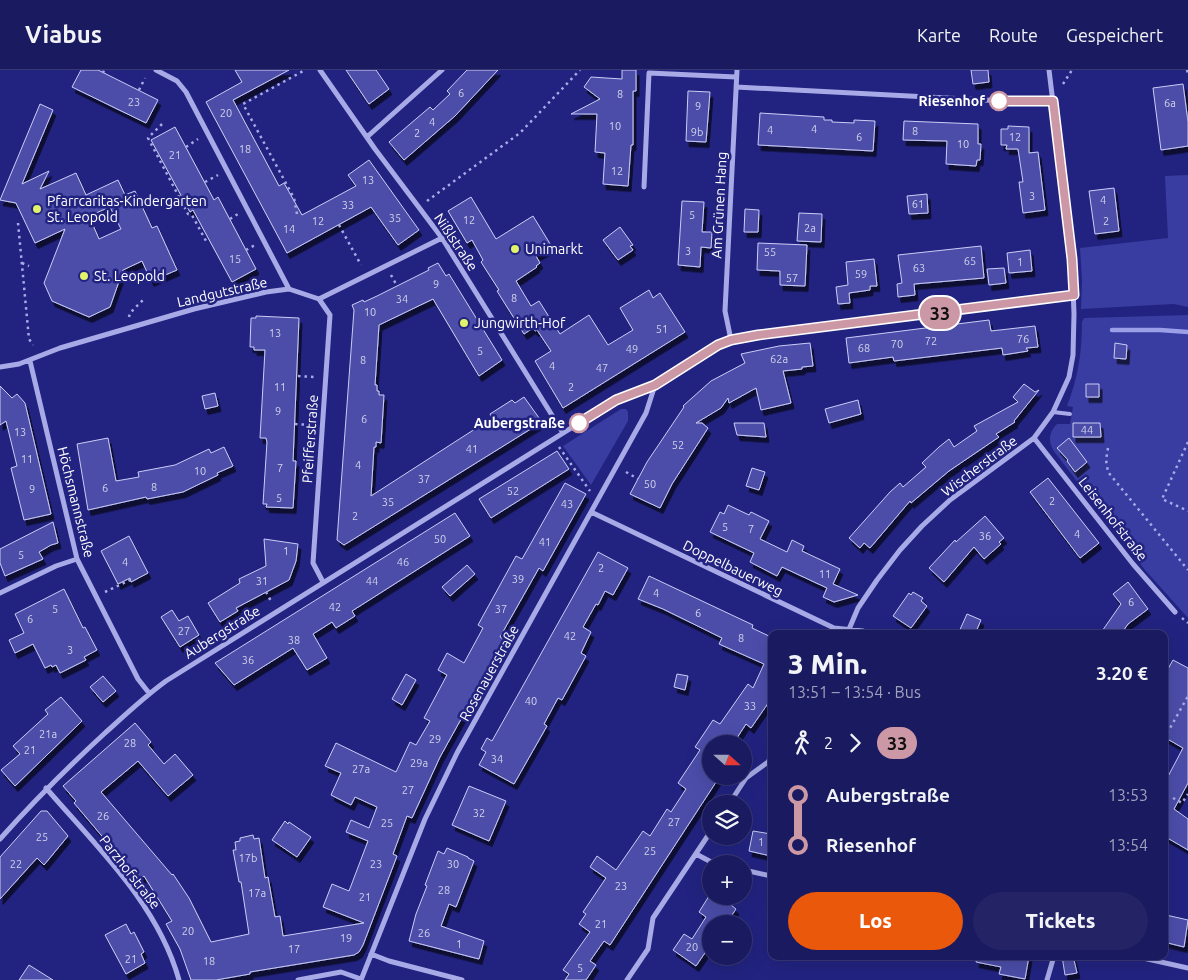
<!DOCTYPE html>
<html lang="de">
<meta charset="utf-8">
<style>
:root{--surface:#1a1a60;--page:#232366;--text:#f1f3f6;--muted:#9fa1bd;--line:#383875;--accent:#ea580c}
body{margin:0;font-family:Ubuntu,sans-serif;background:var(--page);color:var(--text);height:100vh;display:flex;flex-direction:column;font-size:19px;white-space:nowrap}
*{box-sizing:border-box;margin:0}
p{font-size:16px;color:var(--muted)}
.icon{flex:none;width:28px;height:28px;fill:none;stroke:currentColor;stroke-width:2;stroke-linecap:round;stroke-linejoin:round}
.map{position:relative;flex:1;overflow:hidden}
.panel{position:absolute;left:768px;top:560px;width:400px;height:330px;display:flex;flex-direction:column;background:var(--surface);border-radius:10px;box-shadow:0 5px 20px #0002,0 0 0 1px var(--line)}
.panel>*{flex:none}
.badge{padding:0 10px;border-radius:16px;font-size:18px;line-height:32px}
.needle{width:32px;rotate:111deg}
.controls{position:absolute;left:702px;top:665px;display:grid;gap:10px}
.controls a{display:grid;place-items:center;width:50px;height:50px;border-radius:50%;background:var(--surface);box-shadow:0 5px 20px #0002,0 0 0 1px var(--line);font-size:25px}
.map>.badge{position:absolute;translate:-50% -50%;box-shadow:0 0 0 2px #fff}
.legs{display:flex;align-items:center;gap:8px;height:55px;padding:0 20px;font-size:16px}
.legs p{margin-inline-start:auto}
.headline{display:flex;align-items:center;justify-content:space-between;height:85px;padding:0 20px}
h1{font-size:28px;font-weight:800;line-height:38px}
.action{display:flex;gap:10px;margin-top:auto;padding:10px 20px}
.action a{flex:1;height:58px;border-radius:30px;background:var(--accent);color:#fff;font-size:20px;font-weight:800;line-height:58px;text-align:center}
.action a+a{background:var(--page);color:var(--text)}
ul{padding:0 20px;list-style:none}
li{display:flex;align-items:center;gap:18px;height:50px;font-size:19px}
li i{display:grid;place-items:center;width:8px;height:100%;margin:0 6px;background:currentColor}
li i::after{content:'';width:12px;height:12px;margin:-6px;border:4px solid;border-radius:50%;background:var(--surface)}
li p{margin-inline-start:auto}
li:first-child i{background:linear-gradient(#0000 50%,currentColor 0)}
li:last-child i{background:linear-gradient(currentColor 50%,#0000 0)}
header{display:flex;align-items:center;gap:30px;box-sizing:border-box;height:70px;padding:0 25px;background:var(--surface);border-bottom:1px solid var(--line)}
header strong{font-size:24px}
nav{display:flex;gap:28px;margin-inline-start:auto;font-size:18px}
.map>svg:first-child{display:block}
.green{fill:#393ca0}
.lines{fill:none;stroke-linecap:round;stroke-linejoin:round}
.stream{stroke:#9b9fe8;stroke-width:4.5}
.building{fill:#4b4da9;stroke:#cbcdf6;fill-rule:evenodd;filter:url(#shadow)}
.path{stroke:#a8aae7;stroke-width:2.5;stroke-dasharray:2.5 4;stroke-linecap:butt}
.lane{stroke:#a8aae7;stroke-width:4}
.street{stroke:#a8aae7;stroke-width:5}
.line-1-casing{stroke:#fff;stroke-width:11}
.line-1{stroke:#cd98a5;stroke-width:8}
.stop-1-dot{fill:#fff;stroke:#cd98a5;stroke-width:2.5}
.poi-dot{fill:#e1f36a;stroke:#222380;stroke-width:2}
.labels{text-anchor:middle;stroke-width:5;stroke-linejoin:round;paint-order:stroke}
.number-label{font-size:11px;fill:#d2d2ea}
.stop-label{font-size:14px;font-weight:bold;fill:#fff;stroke:#222380;text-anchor:end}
.poi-label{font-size:14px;fill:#fff;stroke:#222380;text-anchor:start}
.street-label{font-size:14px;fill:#fff;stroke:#222380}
</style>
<header>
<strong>Viabus</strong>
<nav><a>Karte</a><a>Route</a><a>Gespeichert</a></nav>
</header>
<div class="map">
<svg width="1188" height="910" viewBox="0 0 1188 910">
<defs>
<filter id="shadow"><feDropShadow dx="3" dy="5.5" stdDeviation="0" flood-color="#0009"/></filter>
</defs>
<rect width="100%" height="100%" fill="#222380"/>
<!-- green -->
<path class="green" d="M1188,105V237L1174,234L1081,239L1082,211L1080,178L1168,168L1165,106Z
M1188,245V548L1145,500L1053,380C1048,370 1049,362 1057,354H1070L1073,337L1067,336C1078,308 1082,282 1082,252L1084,248Z
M621,339H626L628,342V351L591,415L563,376Z"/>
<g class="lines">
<!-- stream -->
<path class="stream" d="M1112,260H1160L1188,262"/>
</g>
<!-- building -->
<path class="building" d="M81,0H98L158,30L146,53L72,17Z
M235,0H289L233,30L279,116L284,113L302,145L356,116L348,105L369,90L419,160L398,175L371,137L287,183L206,32L242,12Z
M346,0H376L389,19L369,34Z
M467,0H498L455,46L404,90L389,72L430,37L433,40L450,24L447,21Z
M622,0H636V21H633V75H631L628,116L603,114L605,83L595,82L597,44H571L600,29L584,17L591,7L622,9Z
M971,0H988L989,12L973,14Z
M1183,14L1188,52V76L1161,80L1153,18Z
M688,21L710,22L706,72L686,71Z
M40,34L53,40L22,114L49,101L40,119L76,103L86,125L118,110L125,125L135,121L152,158L157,156L177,200L151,211L142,191L123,200L110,237L89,247L52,231L44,213L65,159L35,173L16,133L0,130ZM110,137L121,159L99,169L89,146Z
M760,43L824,47V50H832V52L854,53V50L875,51L873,81L758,75Z
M904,51L978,54V74H981L980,90H977L976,96L946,94L947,71L903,70Z
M1008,56L1029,57V83L1038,82L1045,140L1023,143L1019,112H1023L1018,79H1006L1007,75H1001V59H1008Z
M175,57L214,130L218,127L256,199L232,212L193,140L190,142L151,70Z
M1114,118L1119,161L1095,164L1089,121Z
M927,124L928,143L909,144L907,126Z
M471,127L496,169L533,146L552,177L536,186L540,193L536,196L537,197L516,211L531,236L539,231L560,264L589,245L608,275L633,260L620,238L649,220L653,228L660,223L685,262L563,338L535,291L551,281L537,260L535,261L533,258L524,264L497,221L499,220L481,192L483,190L472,170L467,173L448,141Z
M682,131L704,132L702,162H712L711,178L701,177L700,197L678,195Z
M745,139L759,140L758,162H744Z
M799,143L822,144L821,172L797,171Z
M620,157L633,175L630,176L633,180L618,190L603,170Z
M758,173L807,175L805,216L780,215V201L757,200Z
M981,176L984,208L914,214L915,225L898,227L897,214L902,213L898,185Z
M1030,180L1032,201L1009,203L1007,183Z
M874,189L877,216H870V220L849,223L850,233L838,234L836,217L848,215L846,192Z
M438,193L446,206L449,204L502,290L479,306L433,229L379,255L375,315H377V321H379V325H384L381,373L376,372V377H374L371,426L492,348L490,344L512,330L515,333L524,327L542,352L344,475L337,470L354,240L352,235L363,230L364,232L377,226L429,200L428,198Z
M1004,198L1006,213L989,215L987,199Z
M256,246L299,248L293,391H296L293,438L266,437L267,434H263L267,372L266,368H260L265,280H254V277H250L251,248H256Z
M989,250L991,261L1035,256L1038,277L1026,278L1028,281L1003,285L1002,278L894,291L893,287L849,293L846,268Z
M810,273L813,296L802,297V299L783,301L791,333L761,340L756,318L729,333L728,328L721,338L696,353H702L708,358L672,414L660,438L630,424L647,392L684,337L683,336L711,311L745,293L741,284L779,276Z
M1115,273L1127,275L1126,289L1114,288Z
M1024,314L1035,322L1039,320L1014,351L1015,352L996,364L999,367L949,401L911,433L910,431L870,478L864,473L860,478L849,468L890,422L900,413L903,417L926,397L922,393L939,377L949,369L954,377L977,361L974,356L1018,332L1013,327Z
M1086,314H1099V327H1086Z
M0,316L12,328L17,324L25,333L51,444L24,450L11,398L17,396L6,351L0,355Z
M215,323L218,336L205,339L202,326Z
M858,330L861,344L829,353L825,339Z
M734,353H764L766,367L737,365Z
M1073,353H1100L1101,367H1073Z
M108,368L116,411L139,407L138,402L175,395L209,379L211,383L224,377L233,396L217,403L218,405L183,422L147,429L146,427L88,440L77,374Z
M1069,368L1087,392L1075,402L1067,391L1068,390L1057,378Z
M557,381L569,399L491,448L479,429Z
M752,398L765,402L759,420L746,416Z
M1048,408L1099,473L1080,488L1030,422Z
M565,413L586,424L543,501L539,498L500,567L505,570L440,687L412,748L407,746L393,784L397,786L363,875L359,882L354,885L250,902V904L216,910H191L180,879L166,854L172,851L144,806L139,810L74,733L76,731L63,716L135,653L151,672L148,675L164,694L175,684L193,705L168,726L138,691L101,722L172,805L173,804L189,828L211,872L249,864L241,812H239L233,780H236L235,772L240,771V768L253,765L254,769L259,768L265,808L268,807L275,847L280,846L283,866L364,853L323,837L332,814L349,821L368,771L346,762L351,750L369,758L377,737L355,727L351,735L331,725L341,703L325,696L336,673L396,702L410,672L416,675L430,651L424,648L447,605L438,600L447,583L464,593L483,558L478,555L516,486L522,489Z
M728,435L749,445L751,442L769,451L760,469L787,482L792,470L804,476L802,481L840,499L833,514L858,525L834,532L823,527L827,518L782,497L777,506L750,492L754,483L710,462L720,442L724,444Z
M455,443L470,466L352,541L355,546L336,558L332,552L313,564L327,588L307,600L293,578L234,615L215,593Z
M985,446L1004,468L999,472L1001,474L984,489L974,477L944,512L929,498L955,470L956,472Z
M53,452L58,473L51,475L39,482L43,489L5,506L0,493V479Z
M129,466L148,503L131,512L130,508L118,514L101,481Z
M264,469L298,474L296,491L289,510L236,538L238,541L220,552L208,533L240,513L239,509L266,496Z
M598,482L628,498L613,525L605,521L598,535L596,534L583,557L591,562L581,583L586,586L562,630L558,628L544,654L547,656L514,714L479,695L486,682L481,679L487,668L492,671Z
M467,495L475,504L450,526L442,517Z
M649,506L753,555L752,558L771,567V629L751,658L746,654L733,674H711V706H720L610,875L604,871L590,891L596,895L586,910H565L569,904L563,900L590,862L579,854L586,844L583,842L606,808L590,797L597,786L616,800L643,761L650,766L667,739L671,742L686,719L678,713L700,680L695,677L713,650L720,654L748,614L753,618L764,594L719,574L722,568L663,539L638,529Z
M1128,512L1148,539L1128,554L1121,564H1100L1121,534L1113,524Z
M64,519L83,558L85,557L97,580L84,587L86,590L60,603L56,595L52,597L51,595L45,598L33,574L15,583L9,570L24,563L15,544Z
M913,522L923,528L921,531L927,536L911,558L893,546L909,523L911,525Z
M172,540L179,551L188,546L199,565L180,577L161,547Z
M967,544L981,550L975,564H958Z
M1173,590L1188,598V713L1174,739L1188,749V780L1164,766V714L1183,678L1164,667V606Z
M406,604L416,610L402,635L392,629Z
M677,604L688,606L685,620L674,617Z
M103,606L116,621L103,632L90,617Z
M61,627L82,651L15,716L1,700L20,684L13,676L48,644L45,640Z
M469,716L506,731L489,771L452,755Z
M41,741H47L68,766L44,795L37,788L0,829V787Z
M285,751L288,754L289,752L311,767L297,787L272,770Z
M753,761L771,764V786L749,781Z
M447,778L468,787V788L474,791L456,837L449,834L441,856L484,871L479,889L409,871L416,844L427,816L425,815L438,781L444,784Z
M709,826H720L736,839L726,854H711V874L696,896L673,880L684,864L692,869L706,847L699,842Z
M1166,845L1188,850L1184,877L1164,872V856Z
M126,854L131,864L134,862L144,882L141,884L145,893L126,904L105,865Z
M977,886H1029L1025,909L999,904L1001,897L976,892Z
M1062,886H1073L1077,903L1065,905Z
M29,895L53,910H19Z"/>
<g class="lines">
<!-- path -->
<path class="path" d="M1187,0L1188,4
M103,3L104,0
M1063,14L1072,0
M139,20L145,8
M1187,48H1188
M162,54L148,68L188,144L192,145L206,171
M186,77L198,69
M205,112L218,105
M427,131L520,63L580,0
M297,144L294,128L243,34L305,0
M230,149L238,144
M18,153L29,269L33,275
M339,155L361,195
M246,180L255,175
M22,193L29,196
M391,205L397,216
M129,247L130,243L145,228
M298,306L314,307
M295,354L311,355
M1188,372L1162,429L1188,441
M559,377L590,421
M1108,378L1106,390L1108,402L1188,500
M626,402L638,409
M105,522L130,510
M266,522L272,533
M1182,548L1188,553
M1164,669L1188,626
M1173,728L1182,733L1188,724"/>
<!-- lane -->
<path class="lane" d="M1053,342L1070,344"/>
<!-- street -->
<path class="street" d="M156,0L177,11L186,22L289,219
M320,0L375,79L442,168L563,363
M736,17L1021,32L1053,31
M367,67L442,0
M644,117L649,3L736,7
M319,229L330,245L313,493L323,512
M731,270L725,241L737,0
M30,291L77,489L138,609L149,623
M0,297L19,294L60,278L194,239L266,222L289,219L319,229L442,168
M1034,368L1133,494L1175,542
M591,442L834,558L863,561L869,564
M0,523L56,496L77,489
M847,564L858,538L877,510L900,480L922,456L950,430L1034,368L1053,342L1069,307L1073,285L1074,244L1072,189L1049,0
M46,718C96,776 158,834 179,910
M729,734L746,708L768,692L771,687
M0,769C33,732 68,697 105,663C125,645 144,627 166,611L616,330L655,315L718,275L731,270L758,265L1074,225
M696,784L715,794
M744,800L771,806
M371,884L389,891L462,910
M1134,886L1188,898
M298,910L341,902L361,909
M361,910L425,749L457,683L646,343L655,315
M627,910L648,879L653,848L711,761
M1047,910L1054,886"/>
</g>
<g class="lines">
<defs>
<path id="line-1" d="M579,353L616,330L655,315L718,275L731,270L758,265L1074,225L1072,189L1053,31H999"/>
</defs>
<!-- line-1 casing -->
<use href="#line-1" class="line-1-casing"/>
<!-- line-1 -->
<use href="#line-1" class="line-1"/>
</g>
<!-- markers -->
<g class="stop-1-dot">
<circle cx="999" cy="31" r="9"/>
<circle cx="579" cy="353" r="9"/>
</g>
<g class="poi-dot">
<circle cx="37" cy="139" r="5"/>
<circle cx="515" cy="179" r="5"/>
<circle cx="84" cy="206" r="5"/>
<circle cx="464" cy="253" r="5"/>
</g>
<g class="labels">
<!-- number labels -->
<g class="number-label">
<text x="461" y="27">6</text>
<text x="620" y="28">8</text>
<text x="134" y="36">23</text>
<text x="1170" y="37">6a</text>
<text x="698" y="40">9</text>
<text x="226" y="47">20</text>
<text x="432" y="56">4</text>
<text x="615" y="60">10</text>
<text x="814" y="63">4</text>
<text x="770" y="64">4</text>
<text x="915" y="65">8</text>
<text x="697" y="66">9b</text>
<text x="417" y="67">2</text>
<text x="859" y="71">6</text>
<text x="1015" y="71">12</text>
<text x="963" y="78">10</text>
<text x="245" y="83">18</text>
<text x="175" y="89">21</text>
<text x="617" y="105">12</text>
<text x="368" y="114">13</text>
<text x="1032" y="130">3</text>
<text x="1103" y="134">4</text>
<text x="918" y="138">61</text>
<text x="348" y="139">33</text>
<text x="692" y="149">5</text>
<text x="395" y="152">35</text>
<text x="469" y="154">12</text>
<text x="318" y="155">12</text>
<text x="1106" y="155">2</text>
<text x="810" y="162">2a</text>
<text x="289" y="163">14</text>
<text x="688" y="185">3</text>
<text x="770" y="186">55</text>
<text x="235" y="193">15</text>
<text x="970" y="195">65</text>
<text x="1020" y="196">1</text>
<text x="919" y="202">63</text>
<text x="861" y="208">59</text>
<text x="792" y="212">57</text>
<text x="436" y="218">9</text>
<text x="514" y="232">8</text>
<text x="402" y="233">34</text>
<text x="370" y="246">10</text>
<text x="662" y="263">51</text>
<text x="275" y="267">13</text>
<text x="1023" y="273">76</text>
<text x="931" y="275">72</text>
<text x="897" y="278">70</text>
<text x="864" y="282">68</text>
<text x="632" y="283">49</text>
<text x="480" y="285">5</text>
<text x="779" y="293">62a</text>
<text x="363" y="294">8</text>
<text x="552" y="300">4</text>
<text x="602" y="302">47</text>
<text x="280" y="321">11</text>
<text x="571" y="321">2</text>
<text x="278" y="345">9</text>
<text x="364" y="353">6</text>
<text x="1087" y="364">44</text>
<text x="20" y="366">13</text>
<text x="678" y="379">52</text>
<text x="472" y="383">41</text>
<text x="27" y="393">11</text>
<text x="358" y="399">4</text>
<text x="280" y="402">7</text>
<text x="200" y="405">10</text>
<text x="424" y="413">37</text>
<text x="650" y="418">50</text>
<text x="154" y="421">8</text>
<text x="105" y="422">6</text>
<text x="32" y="423">9</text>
<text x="513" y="425">52</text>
<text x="279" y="432">5</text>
<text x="1052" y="435">2</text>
<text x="388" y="436">35</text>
<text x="567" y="438">43</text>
<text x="355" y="450">2</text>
<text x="725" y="461">5</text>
<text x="751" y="463">7</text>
<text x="1077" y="468">4</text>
<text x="985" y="470">36</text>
<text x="440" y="473">50</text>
<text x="545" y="476">41</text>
<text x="286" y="485">1</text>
<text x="21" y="489">5</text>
<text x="125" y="496">4</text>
<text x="403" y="496">46</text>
<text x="601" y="502">2</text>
<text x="825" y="508">11</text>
<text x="518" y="513">39</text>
<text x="262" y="515">31</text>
<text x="372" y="515">44</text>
<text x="656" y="527">4</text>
<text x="1131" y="536">6</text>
<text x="335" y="541">42</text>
<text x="55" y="543">5</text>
<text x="501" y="543">37</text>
<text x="698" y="547">6</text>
<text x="30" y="553">6</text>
<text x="184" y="565">27</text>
<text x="570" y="570">42</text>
<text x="741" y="572">8</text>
<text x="294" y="574">38</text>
<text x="70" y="584">3</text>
<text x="248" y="594">36</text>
<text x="531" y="635">40</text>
<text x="750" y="640">33</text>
<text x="48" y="668">21a</text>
<text x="435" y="673">29</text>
<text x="130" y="677">28</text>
<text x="30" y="684">21</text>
<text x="497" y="693">34</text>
<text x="419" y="697">29a</text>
<text x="361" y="703">27a</text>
<text x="408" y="724">27</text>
<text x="479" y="747">32</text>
<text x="103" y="750">26</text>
<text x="674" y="756">27</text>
<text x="387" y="757">25</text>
<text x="42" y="771">25</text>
<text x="761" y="776">1</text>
<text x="650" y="785">25</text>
<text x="248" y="792">17b</text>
<text x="16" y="798">22</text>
<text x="376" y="798">23</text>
<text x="453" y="798">30</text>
<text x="621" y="820">23</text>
<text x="444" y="824">28</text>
<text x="257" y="827">17a</text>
<text x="365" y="831">21</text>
<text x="601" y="858">21</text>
<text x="188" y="865">20</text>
<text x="424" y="867">26</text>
<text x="346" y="872">19</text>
<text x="459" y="878">1</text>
<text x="692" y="881">20</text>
<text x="294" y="883">17</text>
<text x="131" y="893">21</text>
<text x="209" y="895">18</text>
<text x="580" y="902">5</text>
</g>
<!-- stop labels -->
<g class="stop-label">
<text x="985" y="36">Riesenhof</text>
<text x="565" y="358">Aubergstraße</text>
</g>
<!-- poi labels -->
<g class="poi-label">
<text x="47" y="136">Pfarrcaritas-Kindergarten<tspan x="47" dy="16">St. Leopold</tspan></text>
<text x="525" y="184">Unimarkt</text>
<text x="94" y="211">St. Leopold</text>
<text x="474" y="258">Jungwirth-Hof</text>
</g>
<!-- street labels -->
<g class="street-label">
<text transform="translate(719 135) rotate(-87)" y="5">Am Grünen Hang</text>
<text transform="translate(456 172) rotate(56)" y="5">Nißlstraße</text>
<text transform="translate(222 222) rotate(-13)" y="5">Landgutstraße</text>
<text transform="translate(310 369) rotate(-86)" y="5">Pfeifferstraße</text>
<text transform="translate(979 396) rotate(-37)" y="5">Wischerstraße</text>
<text transform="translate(76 432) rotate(76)" y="5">Höchsmannstraße</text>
<text transform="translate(1113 449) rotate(52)" y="5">Leisenhofstraße</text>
<text transform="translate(733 498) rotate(26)" y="5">Doppelbauerweg</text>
<text transform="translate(222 562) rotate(-32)" y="5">Aubergstraße</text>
<text transform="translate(489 603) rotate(-61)" y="5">Rosenauerstraße</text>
<text transform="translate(130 802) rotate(52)" y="5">Parzhofstraße</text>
</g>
</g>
</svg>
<div class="controls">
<a><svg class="needle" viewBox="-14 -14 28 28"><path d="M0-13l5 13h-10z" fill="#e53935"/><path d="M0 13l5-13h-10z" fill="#9fa1bd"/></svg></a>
<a><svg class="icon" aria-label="layers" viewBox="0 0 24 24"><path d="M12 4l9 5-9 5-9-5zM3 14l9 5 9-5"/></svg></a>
<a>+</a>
<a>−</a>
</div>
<b class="badge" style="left:940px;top:243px;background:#cd98a5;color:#111">33</b>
<section class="panel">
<div class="headline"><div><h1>3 Min.</h1><p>13:51 – 13:54 · Bus</p></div><b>3.20 €</b></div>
<div class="legs"><svg class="icon" aria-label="walk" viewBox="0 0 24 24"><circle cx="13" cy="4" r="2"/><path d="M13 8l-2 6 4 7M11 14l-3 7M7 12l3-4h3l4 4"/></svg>2<svg class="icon" aria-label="forward" viewBox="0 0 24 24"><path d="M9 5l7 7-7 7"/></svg><b class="badge" style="background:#cd98a5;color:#111">33</b></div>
<ul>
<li><i style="color:#cd98a5"></i><b>Aubergstraße</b><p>13:53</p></li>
<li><i style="color:#cd98a5"></i><b>Riesenhof</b><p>13:54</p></li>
</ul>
<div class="action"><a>Los</a><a>Tickets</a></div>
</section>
</div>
